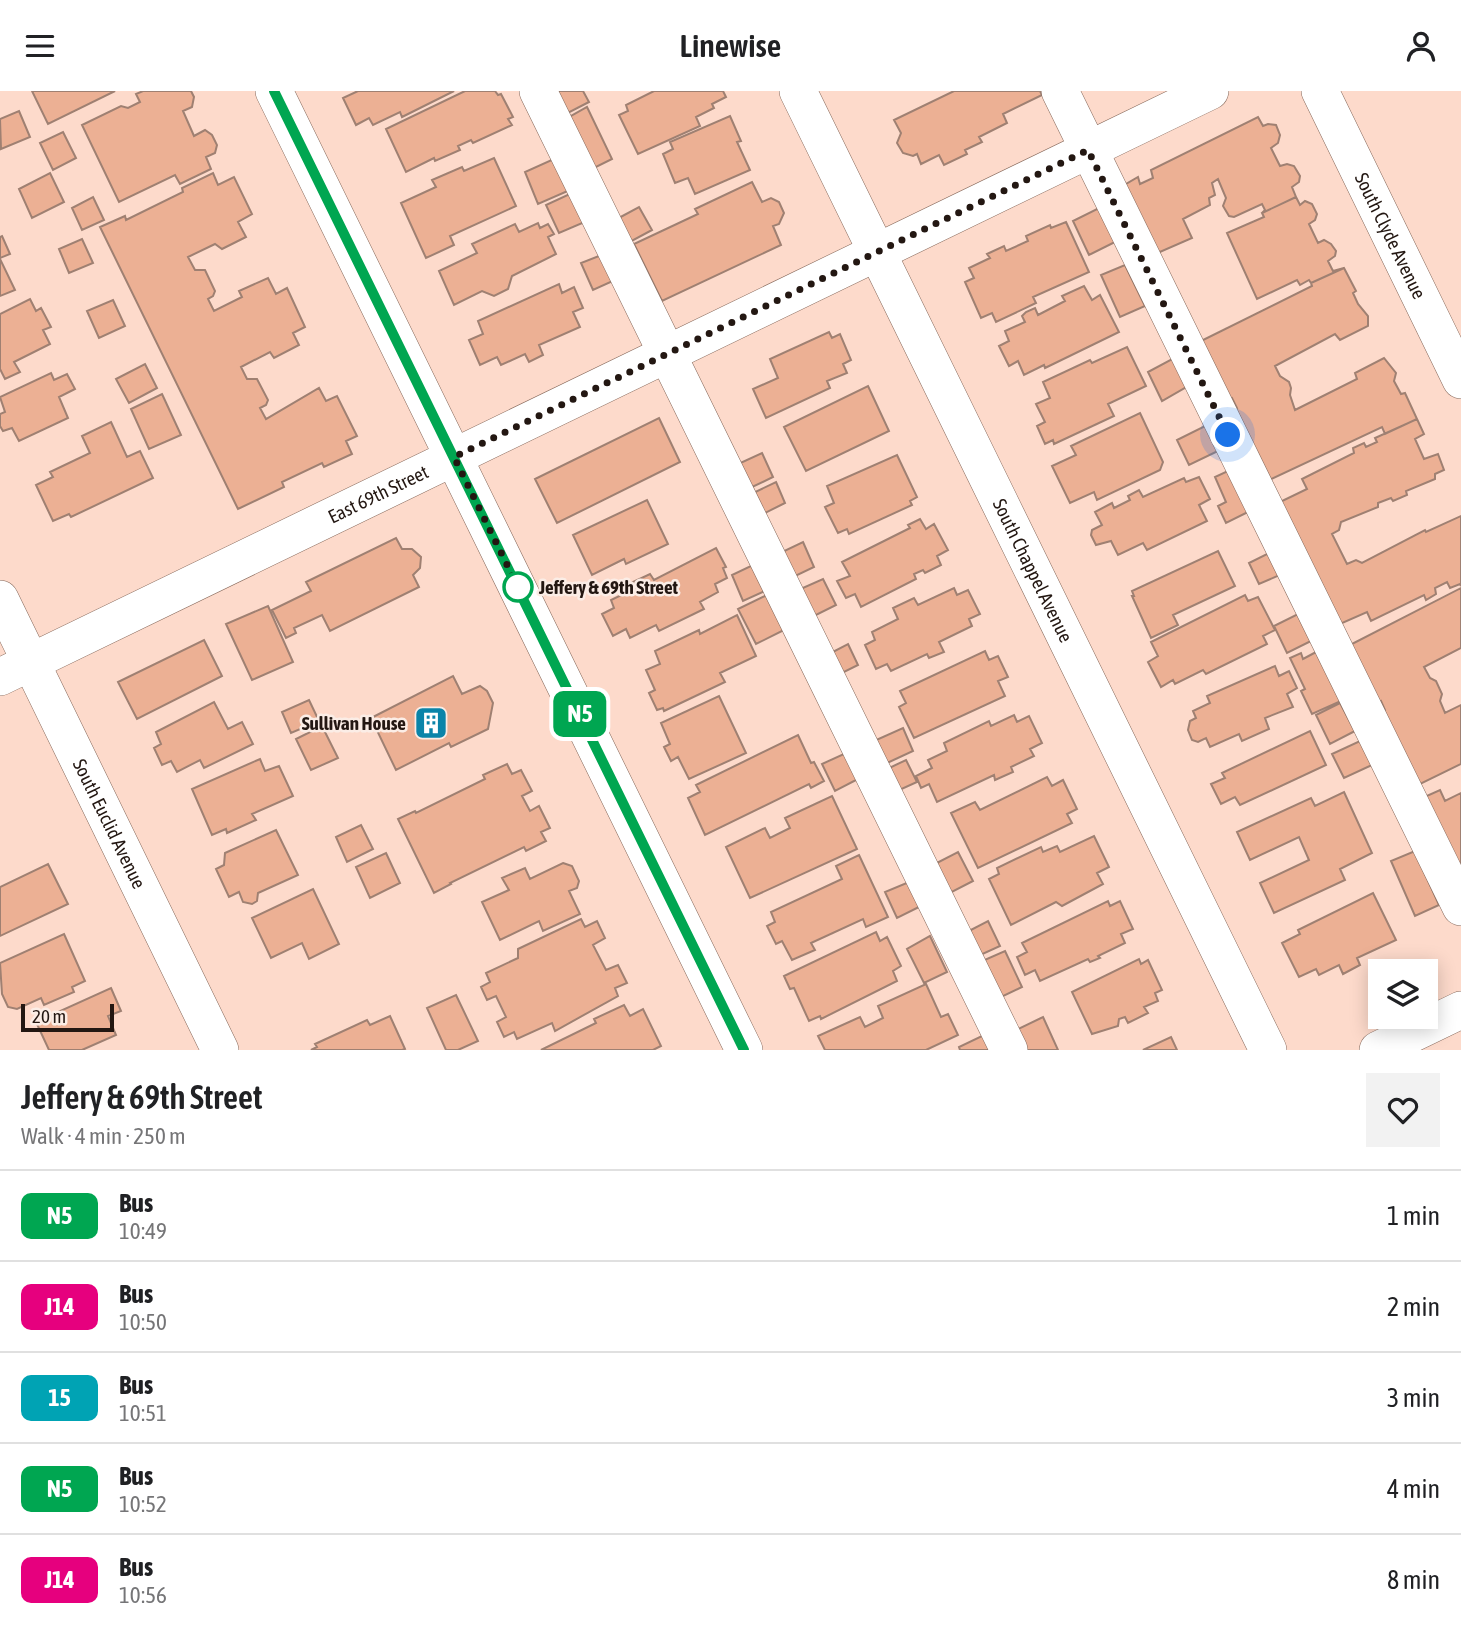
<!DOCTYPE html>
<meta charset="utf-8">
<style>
:root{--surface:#fff;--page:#f2f2f2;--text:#202124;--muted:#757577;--line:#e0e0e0}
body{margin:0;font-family:"Asap Condensed",sans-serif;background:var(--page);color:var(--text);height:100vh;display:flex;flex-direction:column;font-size:26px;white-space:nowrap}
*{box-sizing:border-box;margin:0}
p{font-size:23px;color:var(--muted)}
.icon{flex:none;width:38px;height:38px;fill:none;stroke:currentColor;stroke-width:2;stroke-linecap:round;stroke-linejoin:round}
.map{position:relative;height:959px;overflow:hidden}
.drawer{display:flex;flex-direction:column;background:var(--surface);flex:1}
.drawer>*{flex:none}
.badge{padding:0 14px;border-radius:10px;font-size:24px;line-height:46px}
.tools{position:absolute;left:1368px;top:868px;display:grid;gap:14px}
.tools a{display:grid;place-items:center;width:70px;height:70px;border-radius:0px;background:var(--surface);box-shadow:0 4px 18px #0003;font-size:35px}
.scale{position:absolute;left:21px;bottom:18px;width:93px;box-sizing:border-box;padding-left:7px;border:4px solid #231712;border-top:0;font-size:19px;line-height:24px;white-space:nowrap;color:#231712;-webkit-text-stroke:5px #fbede6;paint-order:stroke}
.you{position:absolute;width:35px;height:35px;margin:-18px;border:5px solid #fff;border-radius:50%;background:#1a73e8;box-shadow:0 0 0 10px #1a73e833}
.map>.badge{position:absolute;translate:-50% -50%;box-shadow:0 0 0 4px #fff}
.round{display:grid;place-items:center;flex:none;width:74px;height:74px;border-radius:0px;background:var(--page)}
.head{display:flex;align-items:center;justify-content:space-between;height:119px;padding:0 21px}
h1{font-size:33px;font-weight:600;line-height:52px}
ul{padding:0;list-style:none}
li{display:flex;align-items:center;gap:21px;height:91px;padding:0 21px;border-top:2px solid var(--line)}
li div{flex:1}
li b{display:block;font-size:26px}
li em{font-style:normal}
li .badge{min-width:77px;font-weight:700;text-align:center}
header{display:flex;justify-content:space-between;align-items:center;height:91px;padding:0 21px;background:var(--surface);font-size:32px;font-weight:600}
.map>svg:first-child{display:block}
.building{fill:#ecb094;stroke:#9f8072;stroke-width:2}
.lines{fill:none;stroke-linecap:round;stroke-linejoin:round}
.minor-casing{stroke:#86685a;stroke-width:38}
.minor{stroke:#fff;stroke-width:37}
.line-casing{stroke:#fff;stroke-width:16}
.line{stroke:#00a651;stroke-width:10}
.walk{stroke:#231712;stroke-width:7;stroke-dasharray:0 12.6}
.stop-dot{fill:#fff;stroke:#00a651;stroke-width:3.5}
.labels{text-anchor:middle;stroke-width:5;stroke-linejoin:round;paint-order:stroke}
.street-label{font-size:19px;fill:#231712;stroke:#fbede6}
.stop-label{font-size:19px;font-weight:bold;fill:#231712;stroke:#fbede6;text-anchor:start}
.poi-label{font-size:19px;font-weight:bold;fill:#231712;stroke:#fbede6;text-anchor:end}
</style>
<header><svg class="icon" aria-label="menu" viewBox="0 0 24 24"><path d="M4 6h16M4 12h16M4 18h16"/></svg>Linewise<svg class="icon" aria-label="person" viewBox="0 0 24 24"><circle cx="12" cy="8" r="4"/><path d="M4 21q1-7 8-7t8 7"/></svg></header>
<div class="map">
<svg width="1461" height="959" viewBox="0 0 1461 959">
<rect width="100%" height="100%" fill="#fddacb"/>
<!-- building -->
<path class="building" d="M32,0H115L48,33Z
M143,0H191L194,6L192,16L183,20L194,45L205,39L212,44L217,54L215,62L206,66L211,78L180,93L175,84L119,111L82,34L121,15L128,17L140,11L136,3Z
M358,0H454L402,26L400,21L373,34L369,27L356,34L343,7Z
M465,0H495L498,4L501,3L513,26L508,28L512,34L473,52L471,49L458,55L460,59L435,70L434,67L406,81L386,38Z
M550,0H583L589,11L562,25Z
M654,0H723L726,6L712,13L714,17L696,26L700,35L638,63L619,24L628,20L626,14Z
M954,0H1040L1042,4L1003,23L1007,32L979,46L982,51L965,59L967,63L944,74L939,64L921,73L917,63L913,65L903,62L897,52L901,42L894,29Z
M587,16L612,68L588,80L564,29Z
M19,20L30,46L1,58L0,28Z
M730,25L741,50L737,51L750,79L695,103L688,87L675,92L663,63L673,58L670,51Z
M1258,26L1263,35L1268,33L1276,34L1280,44L1278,52L1271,57L1280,75L1287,73L1294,75L1300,85L1299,91L1292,96L1296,106L1262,122L1265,119L1262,113L1234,126L1229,125L1223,115L1226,107L1218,88L1212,92L1215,104L1209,107L1210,114L1183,128L1192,147L1153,164L1121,96L1138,86L1140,93L1153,87L1151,79Z
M63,41L76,67L53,79L40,52Z
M494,67L516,115L450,145L454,154L426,167L401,112L436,96L432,89L462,76L464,80Z
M556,67L570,99L538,113L525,81Z
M50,82L64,111L32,127L19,98Z
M213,82L218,94L234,86L252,123L238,131L246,146L222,158L215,153L188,166L195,179H205L215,200L213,205L208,208L214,220L242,206L239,200L268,187L276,203L287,197L305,236L293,242L299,254L274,267L270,261L241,276L247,288H257L268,309L266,314L260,317L266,328L319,297L326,310L337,305L357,345L346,350L352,363L324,376L322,372L282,391L284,396L238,418L100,136L125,125L126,129L183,101L182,97Z
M752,91L762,111L771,107L779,111L784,122L779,133L773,135L781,154L662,210L634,153L698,123L695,118Z
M574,101L587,130L559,142L546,114Z
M93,106L104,129L82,139L72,117Z
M1296,106L1300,114L1305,110L1312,113L1317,123L1315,129L1309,133L1318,152L1324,149L1331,153L1336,160L1335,165L1328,170L1333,180L1344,177L1311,192L1309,189L1300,194L1297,189L1257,208L1227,142L1264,126L1262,122Z
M639,116L652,139L628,152L615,129Z
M1099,117L1115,151L1089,164L1073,130Z
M1066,131L1089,181L1033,206L1036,212L996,231L992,222L981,227L965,191L974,187L969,177L990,167L987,163L1004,155L1006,160L1028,150L1026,145L1050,134L1051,137Z
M538,132L540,137L548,133L554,143L548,146L556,163L512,185L508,198L494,205L482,200L454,214L439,180L477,162L472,153L515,133L519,141Z
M2,145L10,163L0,167V146Z
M82,148L93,172L69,182L59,158Z
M604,163L615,189L593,199L581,172Z
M0,168L15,199L0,205Z
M1125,174L1145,215L1120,226L1101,184Z
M1344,177L1356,200L1353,202L1358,213L1368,225V235L1340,249L1335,243L1275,275L1280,285L1289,291L1291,297L1290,304L1295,319L1357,288L1355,282L1384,267L1396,282L1394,290L1401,303L1405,302L1417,328L1385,343L1382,336L1267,390L1232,320L1237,317L1232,307L1226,310L1197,252L1312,195L1311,192Z
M559,193L562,202L574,196L583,217L573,221L580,236L539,254L543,264L529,271L525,263L501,274L497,266L480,274L469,249L483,243L478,230Z
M1084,195L1092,209L1100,204L1119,241L1045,277L1044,274L1024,284L1018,270L1009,275L999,255L1009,250L1005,240L1025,231L1022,225L1026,221L1035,217L1038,224L1065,210L1062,205Z
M30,208L36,220L41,217L51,236L43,239L50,253L14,271L20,281L5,288L0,278V223Z
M113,209L125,235L99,247L87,220Z
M829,241L832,247L840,243L851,269L843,273L847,282L827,290L830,297L766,327L753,298L778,287L770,268Z
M1127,256L1146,295L1108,313L1114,325L1054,353L1053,349L1045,353L1037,335L1045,331L1036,313L1050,307L1043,291L1090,269L1092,272Z
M1174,267L1188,295L1162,310L1148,281Z
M145,273L157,297L129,312L116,288Z
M51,282L54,289L67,283L75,298L59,306L68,327L19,350L12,337L3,340L0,335V323L5,321L0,306Z
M868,295L889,340L806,380L784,336Z
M162,303L181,344L149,358L131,318Z
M1140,322L1163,371L1160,379L1097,409L1094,401L1070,412L1052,375L1076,364L1071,355Z
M659,327L680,371L557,432L535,388Z
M1417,328L1424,343L1415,348L1424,368L1438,363L1444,379L1435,383V388L1406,400L1407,404L1393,410L1391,407L1378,412V416L1341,431L1339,439L1332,443L1347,473L1356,469L1362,472L1425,439L1426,441L1461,425V495L1460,493L1450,497L1447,491L1435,497L1436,503L1426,509L1424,504L1371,530L1367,521L1340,533L1280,411L1307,398L1302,388L1354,362L1353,357L1364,352L1366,356L1377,351L1375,347Z
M111,331L127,366L140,360L153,387L71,426L69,423L53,430L36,394L53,386L50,381L90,362L82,345Z
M1207,334L1220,359L1189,374L1177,349Z
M762,362L773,386L748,398L736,374Z
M897,364L917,406L910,410L912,414L849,443L847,438L838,442L825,416L834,412L827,395Z
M1230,379L1250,420L1226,432L1218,415L1226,411L1215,386Z
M1199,386L1210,408L1199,414L1207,430L1147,459L1143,452L1118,464L1111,450L1096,454L1091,444L1092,439L1102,434L1095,421L1112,412L1114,417L1130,409L1128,405L1139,399L1143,406L1184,387L1186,391Z
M776,391L785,412L759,425L749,404Z
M647,409L668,453L626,473L624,468L592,484L573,444Z
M920,428L926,438L934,433L948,459L937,465L941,474L925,482L923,479L914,483L916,488L861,516L855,503L846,507L837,490L850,485L842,471L910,437L908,434Z
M396,447L402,458H412L421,466L420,477L413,484L419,496L330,540L322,524L294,537L296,542L286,547L272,519L311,500L306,491Z
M803,451L814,476L789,488L778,463Z
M716,457L726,476L723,477L727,487L715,493L718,501L700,511L704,518L659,540L656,534L630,547L626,538L613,545L602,523L614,517L611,509L636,497L633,491L650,483L654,489Z
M1218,460L1235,495L1173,524L1178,534L1151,547L1132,505H1134L1132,500Z
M1271,461L1282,483L1259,493L1249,472Z
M755,473L767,499L743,510L732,484Z
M823,488L836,514L810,527L796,500Z
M954,497L957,504L968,499L980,523L969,528L972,535L939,551L944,561L929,567L927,563L891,580L887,573L876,578L865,554L875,549L872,541L898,528L893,517L914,507L918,514Z
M1461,497V557L1424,576L1430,587L1436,590L1442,603L1440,610L1445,622L1461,614V673L1414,696L1381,624L1385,619L1381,610L1376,613L1348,555Z
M767,504L784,539L756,553L738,518Z
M1245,504L1248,510L1258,506L1275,539L1263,545L1267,553L1206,583L1203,579L1175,593L1173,589L1161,596L1148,571L1158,565L1151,551Z
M268,515L293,571L252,589L226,533Z
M1298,523L1311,550L1287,562L1274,535Z
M737,524L756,565L720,582L725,591L664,620L663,617L657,619L649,602L655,599L646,579L660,573L655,560L699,539L700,543Z
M204,549L222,585L137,628L118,591Z
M848,553L858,574L836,585L827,564Z
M985,560L989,569L998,565L1008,586L998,590L1005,605L914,647L899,616L906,612L900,600Z
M1318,560L1341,610L1312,623L1301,600L1305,598L1290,567L1301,562L1303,568Z
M1275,575L1279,585L1289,580L1297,597L1287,603L1293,616L1265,627L1269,638L1242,650L1239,643L1210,656L1206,647L1198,651L1192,649L1188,639L1190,630L1196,627L1193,620L1210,612L1207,605Z
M453,585L462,603L480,595L487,600L493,612L488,638L451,656L449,652L396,679L371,627Z
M719,605L746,662L689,688L678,666L671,670L664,656L670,653L661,632Z
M309,609L319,630L291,642L282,621Z
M214,611L228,638L242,631L253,653L204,677L200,669L177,681L171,670L162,674L154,657L161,653L156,641Z
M1340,612L1355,640L1330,653L1316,624Z
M1014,624L1017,631L1029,625L1042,652L1030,658L1034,665L1011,676L1013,681L995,689L994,684L937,711L929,693L921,697L916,685L932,677L928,669L947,660L944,652L989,630L991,635Z
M322,635L338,667L311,679L296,648Z
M903,637L913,660L885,673L874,650Z
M1310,640L1326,674L1240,714L1235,706L1221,713L1211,693L1225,687L1222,682Z
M798,644L811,672L814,671L824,690L811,697L809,693L705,744L688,707L700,701L696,694Z
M1360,650L1372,674L1344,687L1332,663Z
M846,662L858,688L835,700L822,673Z
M260,668L265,680L279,675L293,705L252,723L256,729L227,742L226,738L212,744L192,698Z
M906,669L917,691L895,701L885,679Z
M507,673L512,683L521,679L532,700L522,705L530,720L539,715L550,737L541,741L546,750L526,760L524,756L450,792L451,793L434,802L398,728L415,720L416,722L485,688L483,684Z
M1047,686L1052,695L1063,689L1077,718L1067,723L1072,732L978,777L951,722L975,711L980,719Z
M1440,699L1445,710L1461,702V788L1420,708Z
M1344,701L1372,762L1340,778L1345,789L1274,822L1260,792L1309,769L1299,746L1250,769L1237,741L1311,707L1315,715Z
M832,705L857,758L750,807L726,756L765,737L770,747L790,737L785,727Z
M361,734L373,758L347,771L336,746Z
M276,739L298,784L258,802L257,810L252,813L243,811L239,801L229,806L216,778L224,774L225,762Z
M1094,745L1109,776L1097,782L1103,793L1062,815L1056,811L1011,834L989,788L999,783L997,777L1041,756L1043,761L1057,755L1060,761Z
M1415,760L1439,814L1415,825L1391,770Z
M958,761L973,790L944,805L929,776Z
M386,762L400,792L370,807L356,776Z
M859,764L888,826L866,836L863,828L811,852L815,859L792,869L782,850L776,853L767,835L775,831L771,821L842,788L836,775Z
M563,772L572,775L579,790L577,797L569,800L580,823L543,840L539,830L500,849L482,811L509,799L502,787L525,777L530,788Z
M48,773L68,813L0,845V796Z
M909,791L921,815L897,827L885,801Z
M313,798L339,853L309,868L302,852L271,867L252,827Z
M1373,802L1396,849L1357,867L1360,874L1343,883L1339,874L1319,884L1316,878L1299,886L1282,852L1300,843L1298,839Z
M1108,810L1110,815L1120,810L1133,838L1121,843L1125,852L1098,865L1100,867L1090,871L1088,868L1040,890L1035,879L1025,884L1017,866L1027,861L1022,852Z
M581,828L585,836L597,830L605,847L593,854L606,879L618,874L627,892L615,897L618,905L555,940L552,932L517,948L514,941L504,946L497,931L506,926L496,905L487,909L481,896L490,891L486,882L518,867V858Z
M988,830L1000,855L976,866L965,842Z
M876,841L880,850L887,846L901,875L893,880L897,890L821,928L820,925L809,930L794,897L790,898L784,885Z
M64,843L85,890L72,896L74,901L44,914L41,907L17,918L8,916L2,903L0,872Z
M930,845L947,881L924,892L907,858Z
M1005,860L1022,896L997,908L980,871Z
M1139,868L1141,873L1148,869L1162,899L1155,902L1158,910L1144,916L1148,922L1128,932L1125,926L1119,928L1118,935L1092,943L1072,901Z
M926,893L941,926L948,923L958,944L926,959H825L818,945L860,926L865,936L883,927L878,915Z
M111,897L121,920L108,925L116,944L82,959H49L36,931Z
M456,904L478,950L458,959H446L427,917Z
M624,914L630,925L643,918L661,955L653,959H541L596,932L594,928Z
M390,925L405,958L402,959H311L317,956L315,953L367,929L370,934Z
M1043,926L1058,959H1025L1016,939Z
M984,944L992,959H960L959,956Z
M1171,946L1177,959H1143Z"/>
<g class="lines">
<defs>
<g id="minor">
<path d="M274,0L744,959"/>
<path d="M538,0L1009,959"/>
<path id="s1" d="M798,0L1268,959"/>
<path d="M1060,0L1461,816"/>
<path id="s2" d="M1320,0L1461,289"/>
<path id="s3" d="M0,508L220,959"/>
<path id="s4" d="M0,586L1210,0"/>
<path d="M1378,959L1461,919"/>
</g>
</defs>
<!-- minor casing -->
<use href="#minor" class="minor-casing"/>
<!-- minor -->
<use href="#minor" class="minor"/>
</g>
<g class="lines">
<defs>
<path id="line" d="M274,0L744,959"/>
</defs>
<!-- line casing -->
<use href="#line" class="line-casing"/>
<!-- line -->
<use href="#line" class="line"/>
<!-- walk -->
<path class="walk" d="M518,496L454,366L1088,59L1228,344"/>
</g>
<!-- icons -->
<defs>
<symbol id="building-square" viewBox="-11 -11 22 22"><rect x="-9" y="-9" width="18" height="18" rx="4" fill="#0a84a9" stroke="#fbede6"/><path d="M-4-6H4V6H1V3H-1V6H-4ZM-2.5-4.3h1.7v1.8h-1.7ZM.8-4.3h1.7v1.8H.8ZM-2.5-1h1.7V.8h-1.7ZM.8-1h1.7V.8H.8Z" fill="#fff"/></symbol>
</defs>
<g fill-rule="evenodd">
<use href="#building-square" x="412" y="613" width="38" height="38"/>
</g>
<!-- markers -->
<circle class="stop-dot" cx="518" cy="496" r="14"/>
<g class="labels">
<!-- street labels -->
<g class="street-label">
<text dy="7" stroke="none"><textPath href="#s2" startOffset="161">South Clyde Avenue</textPath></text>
<text dy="7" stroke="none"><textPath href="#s4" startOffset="420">East 69th Street</textPath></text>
<text dy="7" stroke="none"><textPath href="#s1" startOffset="534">South Chappel Avenue</textPath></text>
<text dy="7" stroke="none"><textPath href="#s3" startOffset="250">South Euclid Avenue</textPath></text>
</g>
<!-- stop labels -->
<g class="stop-label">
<text x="539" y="503">Jeffery &amp; 69th Street</text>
</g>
<!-- poi labels -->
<g class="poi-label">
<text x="406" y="639">Sullivan House</text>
</g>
</g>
</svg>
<div class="tools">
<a><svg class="icon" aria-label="layers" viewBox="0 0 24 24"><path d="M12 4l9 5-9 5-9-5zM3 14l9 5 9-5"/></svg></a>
</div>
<div class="scale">20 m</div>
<div class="you" style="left:1228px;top:344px"></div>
<b class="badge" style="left:580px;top:623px;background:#00a651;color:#fff">N5</b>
</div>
<section class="drawer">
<div class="head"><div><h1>Jeffery &amp; 69th Street</h1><p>Walk · 4 min · 250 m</p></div><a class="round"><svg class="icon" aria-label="heart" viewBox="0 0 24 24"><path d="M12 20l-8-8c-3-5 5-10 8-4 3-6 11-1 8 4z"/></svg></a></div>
<ul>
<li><span class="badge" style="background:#00a651;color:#fff">N5</span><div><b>Bus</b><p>10:49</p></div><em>1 min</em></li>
<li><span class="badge" style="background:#e6007e;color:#fff">J14</span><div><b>Bus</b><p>10:50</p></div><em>2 min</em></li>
<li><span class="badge" style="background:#00a3b4;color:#fff">15</span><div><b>Bus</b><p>10:51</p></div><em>3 min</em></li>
<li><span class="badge" style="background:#00a651;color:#fff">N5</span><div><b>Bus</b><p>10:52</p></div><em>4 min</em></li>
<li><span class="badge" style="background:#e6007e;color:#fff">J14</span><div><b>Bus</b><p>10:56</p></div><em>8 min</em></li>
</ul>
</section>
